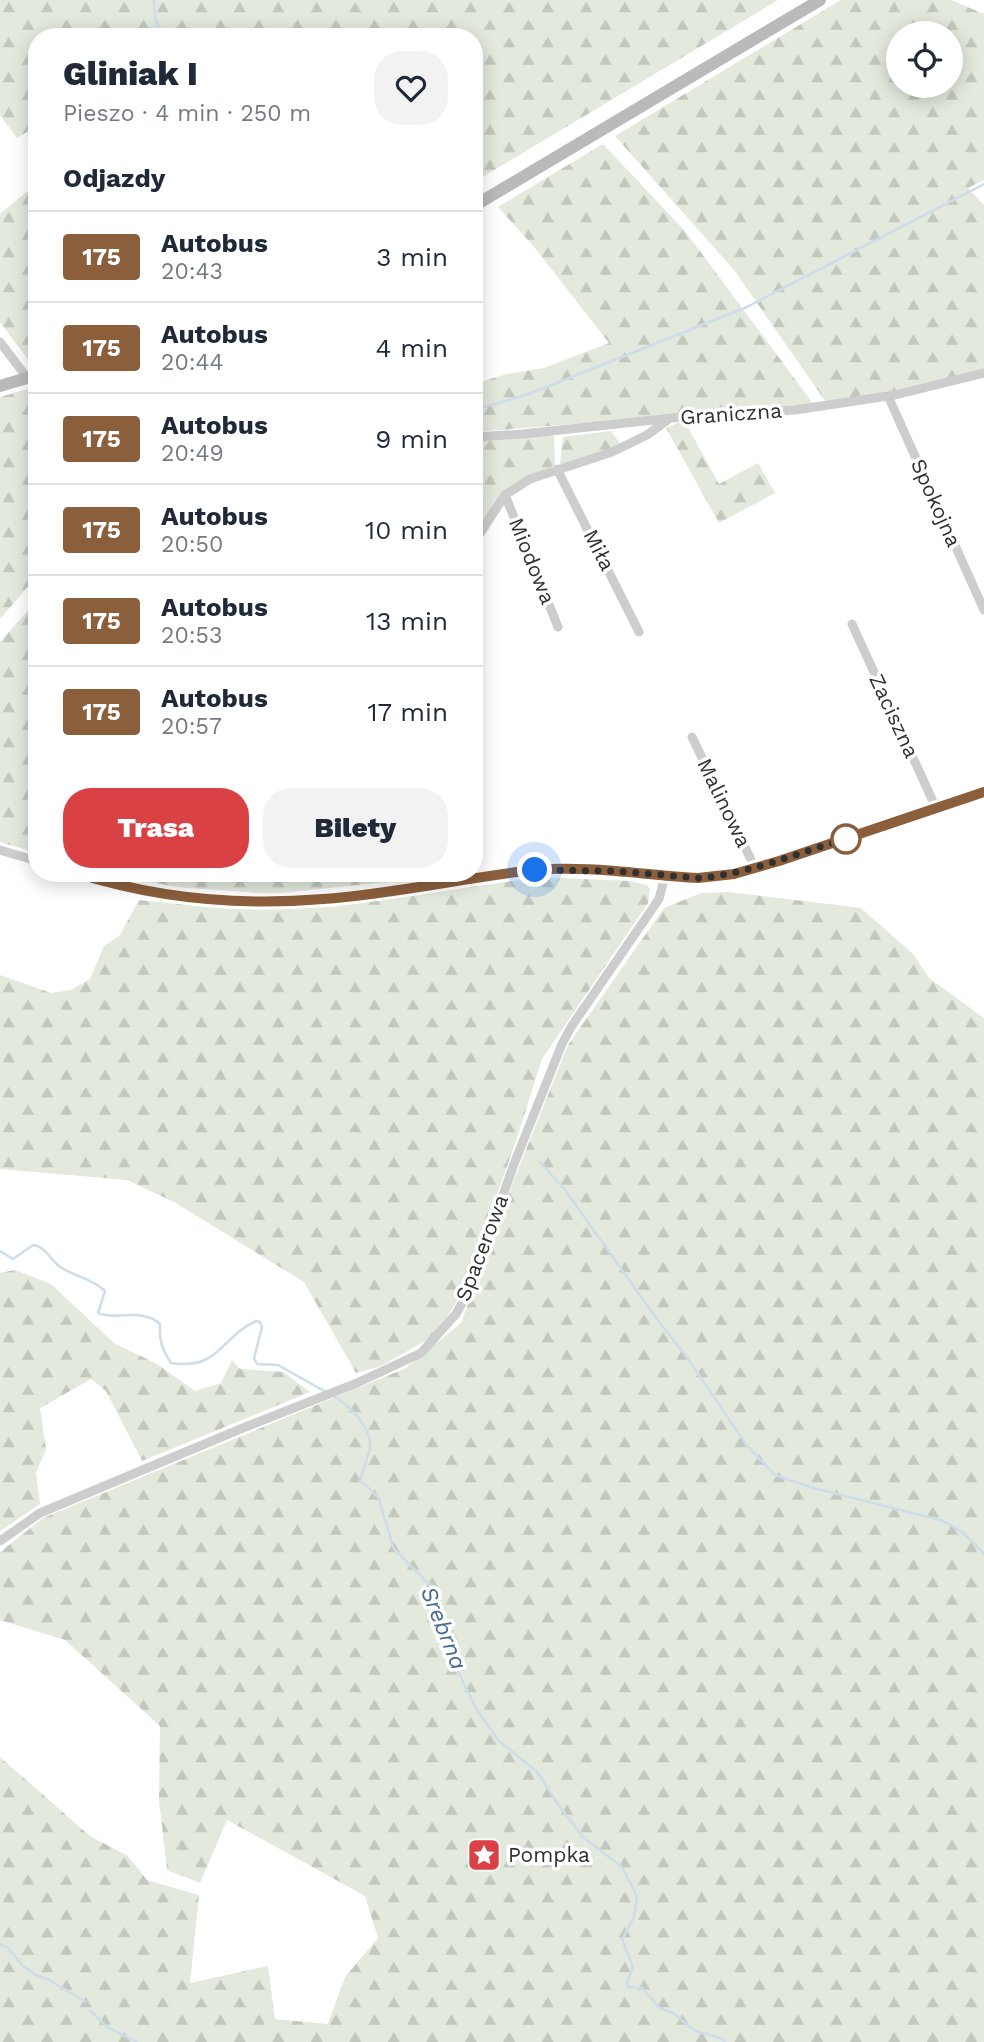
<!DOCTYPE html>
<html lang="pl">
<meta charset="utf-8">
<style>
:root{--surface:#fff;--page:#f2f2f3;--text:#1f2937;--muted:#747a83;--line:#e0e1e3;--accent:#d94144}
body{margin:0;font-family:"Work Sans",sans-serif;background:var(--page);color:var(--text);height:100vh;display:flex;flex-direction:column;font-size:26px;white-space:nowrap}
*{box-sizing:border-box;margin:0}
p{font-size:23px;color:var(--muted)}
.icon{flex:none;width:38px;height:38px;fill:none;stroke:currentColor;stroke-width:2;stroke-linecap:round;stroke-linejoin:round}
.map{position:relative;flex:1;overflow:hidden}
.details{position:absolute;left:28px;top:28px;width:455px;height:854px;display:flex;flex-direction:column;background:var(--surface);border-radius:28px;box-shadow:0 4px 18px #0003}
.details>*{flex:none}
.badge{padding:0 14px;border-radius:5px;font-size:24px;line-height:46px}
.fabs{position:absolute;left:886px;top:21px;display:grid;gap:14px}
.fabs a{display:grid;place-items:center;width:77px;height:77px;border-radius:50%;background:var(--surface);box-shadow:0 4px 18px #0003;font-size:35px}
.you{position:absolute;width:35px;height:35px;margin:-18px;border:5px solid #fff;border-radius:50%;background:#1a73e8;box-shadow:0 0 0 10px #1a73e833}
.map>.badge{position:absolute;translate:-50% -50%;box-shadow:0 0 0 4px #fff}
h2{padding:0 35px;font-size:26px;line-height:63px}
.round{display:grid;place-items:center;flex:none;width:74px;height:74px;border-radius:28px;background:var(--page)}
.summary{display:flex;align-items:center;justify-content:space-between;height:119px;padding:0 35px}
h1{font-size:33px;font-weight:800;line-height:52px}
.button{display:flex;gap:14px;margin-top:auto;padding:14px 35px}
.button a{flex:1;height:80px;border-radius:28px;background:var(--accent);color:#fff;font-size:28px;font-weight:800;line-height:80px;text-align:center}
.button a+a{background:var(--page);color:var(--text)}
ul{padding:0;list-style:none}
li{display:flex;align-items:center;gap:21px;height:91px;padding:0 35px;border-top:2px solid var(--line)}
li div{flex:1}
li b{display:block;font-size:26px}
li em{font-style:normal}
li .badge{min-width:77px;font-weight:700;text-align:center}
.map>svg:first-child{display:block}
.forest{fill:url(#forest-firs);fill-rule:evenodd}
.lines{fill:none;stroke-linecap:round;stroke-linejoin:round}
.stream{stroke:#cdddea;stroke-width:2.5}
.minor{stroke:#cdcdcd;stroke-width:9}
.secondary{stroke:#bababa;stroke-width:12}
.line-casing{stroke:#fff;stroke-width:16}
.line{stroke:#8b5e3c;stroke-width:10}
.walk{stroke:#303030;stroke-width:7;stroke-dasharray:0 12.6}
.stop-dot{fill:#fff;stroke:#8b5e3c;stroke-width:3.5}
.labels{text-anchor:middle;stroke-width:7;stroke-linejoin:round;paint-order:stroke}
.street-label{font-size:21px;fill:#303030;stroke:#fff}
.poi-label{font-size:21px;fill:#303030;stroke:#fff;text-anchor:start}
.water-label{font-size:23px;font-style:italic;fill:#446d8d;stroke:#fff}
</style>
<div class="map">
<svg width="984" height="2042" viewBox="0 0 984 2042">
<defs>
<pattern id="forest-firs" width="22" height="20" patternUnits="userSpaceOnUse" patternTransform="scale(1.75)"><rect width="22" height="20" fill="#e3e9dd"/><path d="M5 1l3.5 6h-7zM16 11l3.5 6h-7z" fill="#c3c8be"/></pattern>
</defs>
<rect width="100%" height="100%" fill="#fff"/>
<!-- forest -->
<path class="forest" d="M0,0H778L474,182V37H37V126L17,138L0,115Z
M841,0H951L984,14V180L968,188L984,205V370L889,393L826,402L734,270L615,136ZM898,33H950V86H898Z
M603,144L685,231L814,405L474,432V384L506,374L544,368L609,343L535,248L498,207Z
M37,183V359L29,361L0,322V214Z
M37,386V576L0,619V397Z
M684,420L719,484L758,463L775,493L719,523L666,428Z
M611,431L621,445L588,459L560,464L563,437Z
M554,434L555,465L513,486L474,537V439Z
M37,600V853L0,842V642Z
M106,873H415L414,879L273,894L176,887Z
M539,877L630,881L647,885L650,889L648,903L542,1059L516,1141L462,1293L445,1320L429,1339L381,1366L356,1373L304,1282L174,1202L127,1180L0,1169V975L51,993L71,990L90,979L104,946L120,935L139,900C203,907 266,910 330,907Z
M728,892L861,908L913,954L929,978L984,1018V2042H0V1757L90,1836L128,1856L147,1880L199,1895L190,1983L268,1966L275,2019L328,2024L345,1977L378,1938L365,1896L227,1820L200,1883L167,1870L159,1800L160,1726L65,1640L0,1620V1552L43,1518L406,1368L461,1323L515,1177L568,1045L664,908L701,893Z
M15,1270L51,1284L114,1343L157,1364L195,1391L221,1383L232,1360L240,1369L283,1372L310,1392L142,1461L106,1391L91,1379L40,1408L46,1449L36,1473L40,1504L0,1531V1273Z"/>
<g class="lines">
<!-- stream -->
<path class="stream" d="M154,0L155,18L163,37
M474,410L529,394L747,307L984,184
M540,1162L566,1191L656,1318L686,1356L748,1447L775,1475L810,1487L940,1520C960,1528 970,1539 984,1554
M0,1251L13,1259L33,1245C45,1246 50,1259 59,1266C74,1277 92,1278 105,1291L98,1313C113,1321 142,1307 160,1324C159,1341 162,1349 171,1363C221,1370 219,1338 256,1321L260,1322L262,1327L254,1358L257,1364L278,1365L326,1392
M332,1395C348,1404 372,1427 370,1447C368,1458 363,1469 360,1480L378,1497L394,1549L430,1585L458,1671L474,1705L498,1740L537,1772L562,1810L583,1837L622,1867L637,1896L634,1917L622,1939L633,1967L627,1981L628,1987L642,1988L660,2008L673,2013L695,2031L721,2038L725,2042
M0,1944L8,1948L23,1966L34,1974L49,1980L86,2002
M90,2010L107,2027L137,2042"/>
<!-- minor -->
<path class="minor" d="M0,342L28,379
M888,396L984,610
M474,437L523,434L682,417L795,410L895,395L984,373
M557,469L639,632
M505,495L558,627
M474,543L505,495L530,479L612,452L647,435L669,419
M852,624L936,808
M692,737L755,868
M0,850L37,861
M76,873C155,897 239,906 323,899C393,894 463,877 533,870C588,865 643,875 698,878L718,877L755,868L984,792
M418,887L420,873
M0,1541L40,1513L238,1430L357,1383L421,1353L456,1314L469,1291L514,1164L562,1044L571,1027L659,899L665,876"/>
<!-- secondary -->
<path class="secondary" d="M474,206L820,0
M0,386L37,375"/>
</g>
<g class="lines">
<defs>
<path id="line" d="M76,873C155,898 240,906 323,899C393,894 463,878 533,870C588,865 643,875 698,878L734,874L779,861L984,792"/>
</defs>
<!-- line casing -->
<use href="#line" class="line-casing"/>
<!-- line -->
<use href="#line" class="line"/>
<!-- walk -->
<path class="walk" d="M535,870L615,871L698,878C750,874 796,853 846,839"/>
</g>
<!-- icons -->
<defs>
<symbol id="sight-square" viewBox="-11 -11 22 22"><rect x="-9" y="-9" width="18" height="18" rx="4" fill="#d94144" stroke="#fff"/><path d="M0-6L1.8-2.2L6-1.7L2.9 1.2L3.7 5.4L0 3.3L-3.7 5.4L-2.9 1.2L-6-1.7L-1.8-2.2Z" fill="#fff"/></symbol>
</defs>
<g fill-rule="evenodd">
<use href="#sight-square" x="465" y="1836" width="38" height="38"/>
</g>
<!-- markers -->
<circle class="stop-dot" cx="846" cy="839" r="14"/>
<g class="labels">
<!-- street labels -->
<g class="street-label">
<text transform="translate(731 414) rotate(-4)" y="7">Graniczna</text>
<text transform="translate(936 503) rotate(66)" y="7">Spokojna</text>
<text transform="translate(599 550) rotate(63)" y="7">Miła</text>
<text transform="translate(532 561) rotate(68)" y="7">Miodowa</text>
<text transform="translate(894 716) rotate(65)" y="7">Zaciszna</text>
<text transform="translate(724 803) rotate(64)" y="7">Malinowa</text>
<text transform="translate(482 1248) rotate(-69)" y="7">Spacerowa</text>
</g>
<!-- poi labels -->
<g class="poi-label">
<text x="508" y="1862">Pompka</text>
</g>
<!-- water labels -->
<g class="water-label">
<text transform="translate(444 1628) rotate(68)" y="8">Srebrna</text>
</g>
</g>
</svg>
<div class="fabs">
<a><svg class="icon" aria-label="locate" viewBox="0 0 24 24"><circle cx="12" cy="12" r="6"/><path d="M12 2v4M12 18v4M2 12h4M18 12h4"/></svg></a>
</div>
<div class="you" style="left:535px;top:870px"></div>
<section class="details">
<div class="summary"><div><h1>Gliniak I</h1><p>Pieszo · 4 min · 250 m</p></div><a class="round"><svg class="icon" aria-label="heart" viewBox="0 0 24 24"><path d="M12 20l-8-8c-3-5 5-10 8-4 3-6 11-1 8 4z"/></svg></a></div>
<h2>Odjazdy</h2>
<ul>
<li><span class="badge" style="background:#8b5e3c;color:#fff">175</span><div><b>Autobus</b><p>20:43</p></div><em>3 min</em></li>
<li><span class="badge" style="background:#8b5e3c;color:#fff">175</span><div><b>Autobus</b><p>20:44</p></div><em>4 min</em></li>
<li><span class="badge" style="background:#8b5e3c;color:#fff">175</span><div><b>Autobus</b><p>20:49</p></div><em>9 min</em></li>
<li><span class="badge" style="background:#8b5e3c;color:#fff">175</span><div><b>Autobus</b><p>20:50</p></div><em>10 min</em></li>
<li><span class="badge" style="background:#8b5e3c;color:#fff">175</span><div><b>Autobus</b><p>20:53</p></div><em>13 min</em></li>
<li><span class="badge" style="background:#8b5e3c;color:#fff">175</span><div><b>Autobus</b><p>20:57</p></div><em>17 min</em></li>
</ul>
<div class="button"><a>Trasa</a><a>Bilety</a></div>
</section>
</div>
